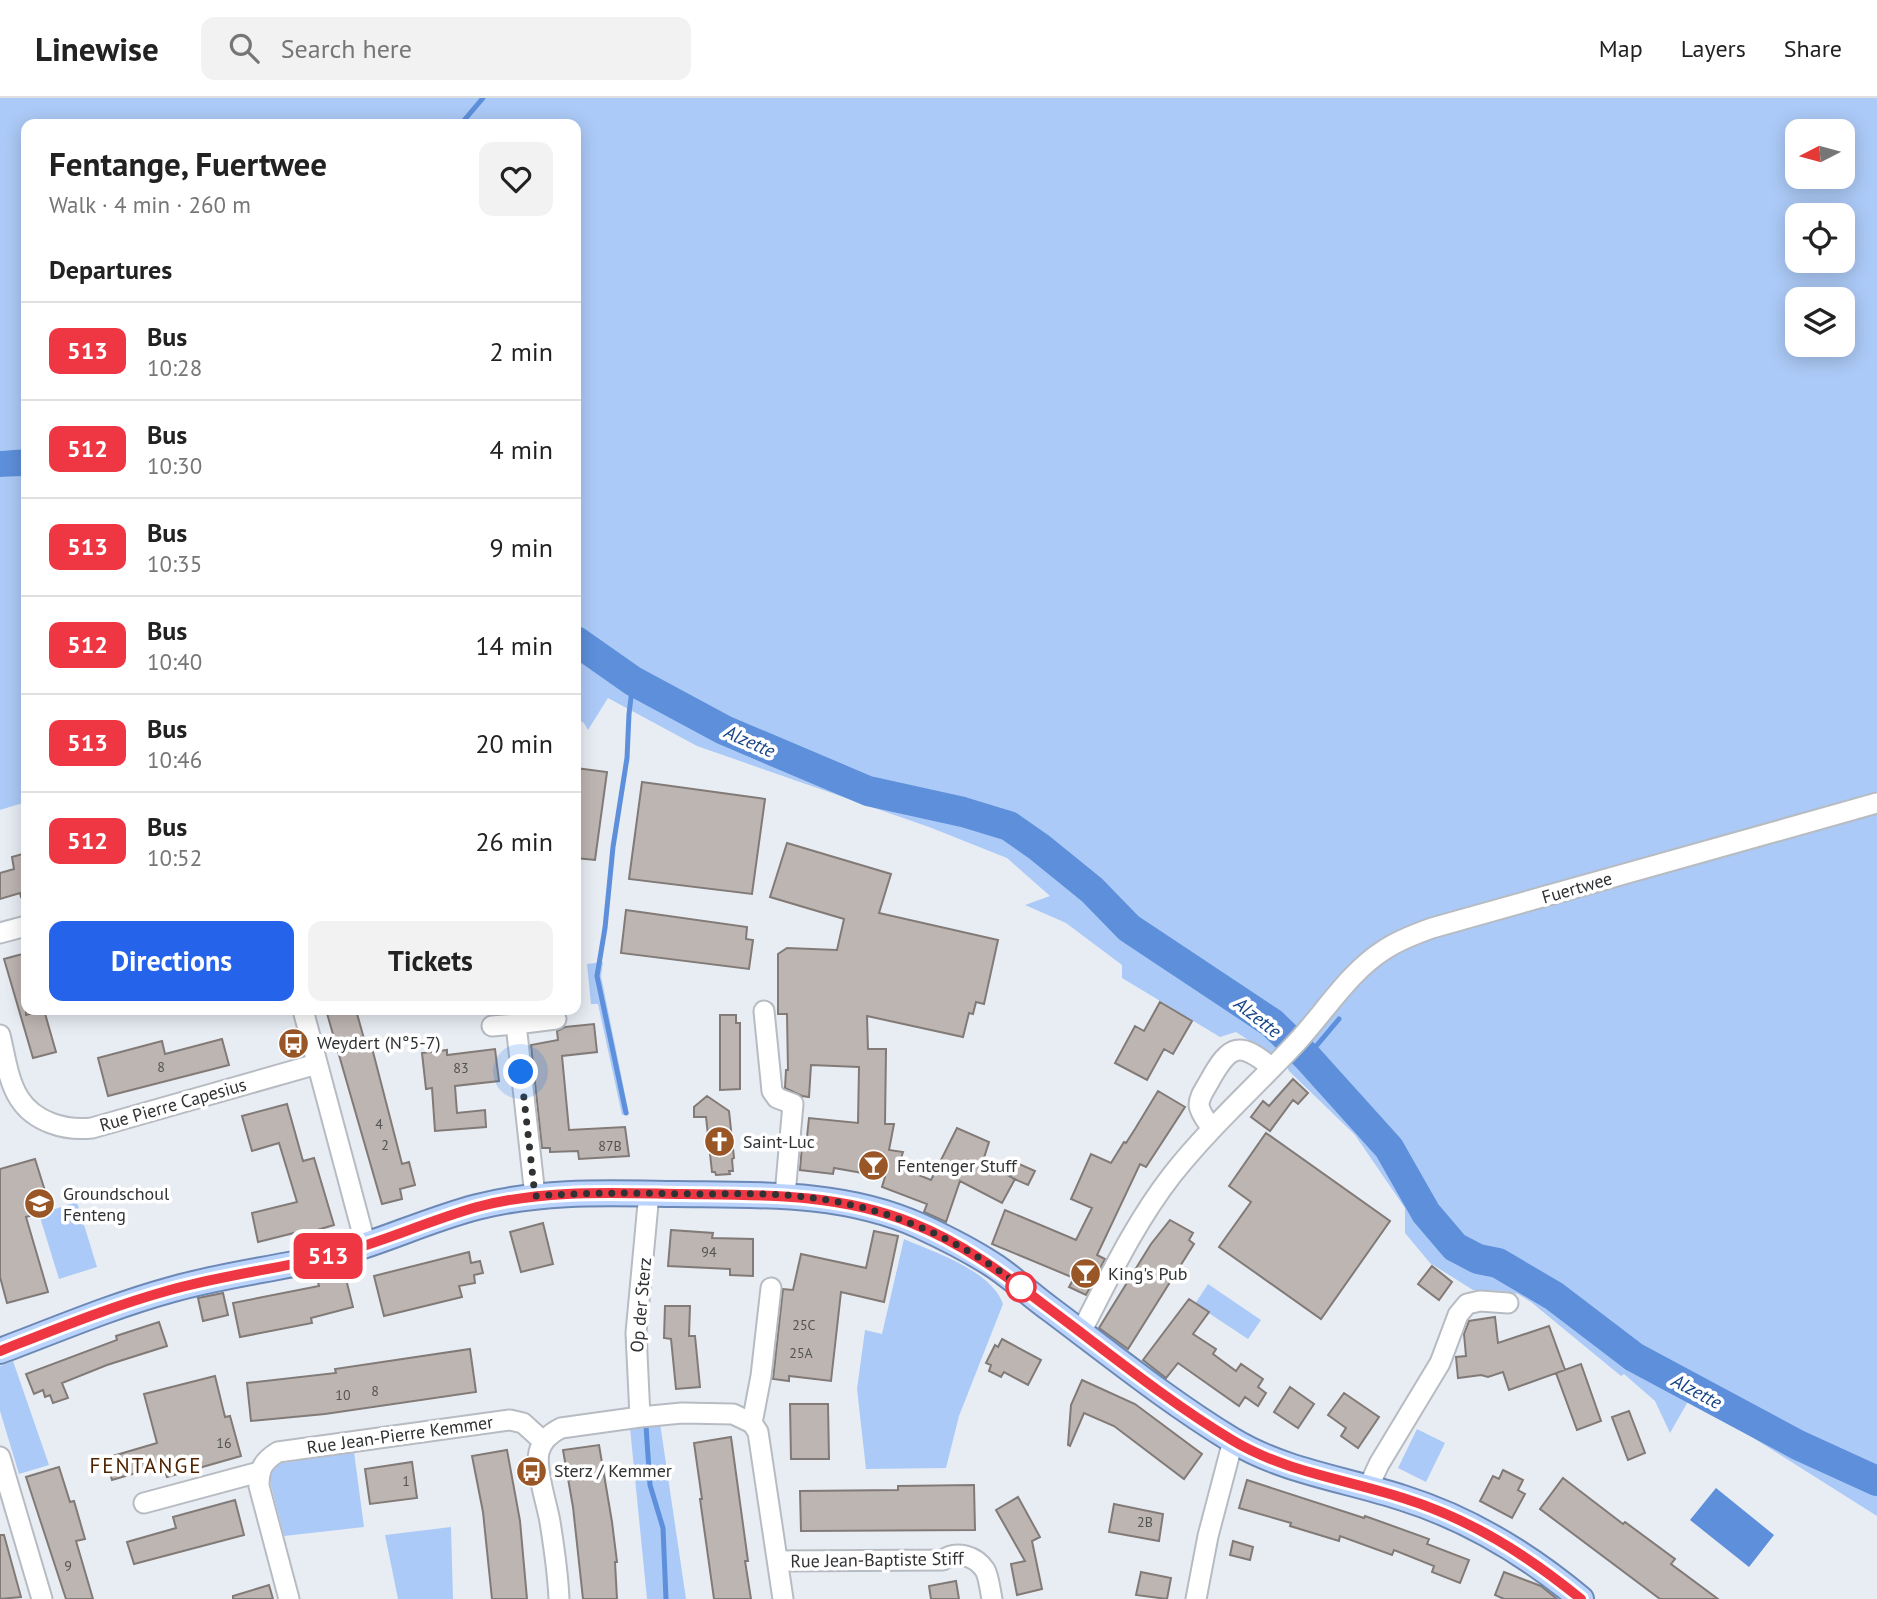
<!DOCTYPE html>
<meta charset="utf-8">
<style>
:root{--surface:#fff;--page:#f2f2f2;--text:#222;--muted:#767676;--line:#e0e0e0;--accent:#2563eb}
body{margin:0;font-family:"PT Sans",sans-serif;background:var(--page);color:var(--text);height:100vh;display:flex;flex-direction:column;font-size:26px;white-space:nowrap}
*{box-sizing:border-box;margin:0}
p{font-size:23px;color:var(--muted)}
.icon{flex:none;width:38px;height:38px;fill:none;stroke:currentColor;stroke-width:2;stroke-linecap:round;stroke-linejoin:round}
.map{position:relative;flex:1;overflow:hidden}
.side{position:absolute;left:21px;top:21px;width:560px;height:896px;display:flex;flex-direction:column;background:var(--surface);border-radius:14px;box-shadow:0 4px 18px #0003}
.side>*{flex:none}
.badge{padding:0 14px;border-radius:10px;font-size:24px;line-height:46px}
.needle{width:46px;rotate:264deg}
.buttons{position:absolute;left:1785px;top:21px;display:grid;gap:14px}
.buttons a{display:grid;place-items:center;width:70px;height:70px;border-radius:14px;background:var(--surface);box-shadow:0 4px 18px #0003;font-size:35px}
.you{position:absolute;width:35px;height:35px;margin:-18px;border:5px solid #fff;border-radius:50%;background:#1a73e8;box-shadow:0 0 0 10px #1a73e833}
.map>.badge{position:absolute;translate:-50% -50%;box-shadow:0 0 0 4px #fff}
h2{padding:0 28px;font-size:26px;line-height:63px}
.round{display:grid;place-items:center;flex:none;width:74px;height:74px;border-radius:14px;background:var(--page)}
.head{display:flex;align-items:center;justify-content:space-between;height:119px;padding:0 28px}
h1{font-size:33px;font-weight:700;line-height:52px}
.button{display:flex;gap:14px;margin-top:auto;padding:14px 28px}
.button a{flex:1;height:80px;border-radius:14px;background:var(--accent);color:#fff;font-size:28px;font-weight:700;line-height:80px;text-align:center}
.button a+a{background:var(--page);color:var(--text)}
ul{padding:0;list-style:none}
li{display:flex;align-items:center;gap:21px;height:98px;padding:0 28px;border-top:2px solid var(--line)}
li div{flex:1}
li b{display:block;font-size:26px}
li em{font-style:normal}
li .badge{min-width:77px;font-weight:700;text-align:center}
header{display:flex;align-items:center;gap:42px;box-sizing:border-box;height:98px;padding:0 35px;background:var(--surface);border-bottom:2px solid var(--line)}
header strong{font-size:33px}
nav{display:flex;gap:38px;margin-inline-start:auto;font-size:24px}
.search{width:490px;height:63px;background:var(--page);display:flex;align-items:center;gap:18px;box-sizing:border-box;padding:0 24px;border-radius:14px;color:var(--muted);font-size:26px}
.map>svg:first-child{display:block}
.green{fill:#accaf7;fill-rule:evenodd}
.water{fill:#5d8fdb}
.lines{fill:none;stroke-linecap:round;stroke-linejoin:round}
.stream{stroke:#5d8fdb;stroke-width:5}
.river{stroke:#5d8fdb;stroke-width:30}
.building{fill:#bdb5b1;stroke:#817a76;stroke-width:2}
.minor-casing{stroke:#b7bbc2;stroke-width:23}
.major-casing{stroke:#6c89b5;stroke-width:28}
.minor{stroke:#fff;stroke-width:19}
.major{stroke:#bbd4fd;stroke-width:24}
.line-casing{stroke:#fff;stroke-width:16}
.line{stroke:#ef3744;stroke-width:10}
.walk{stroke:#303234;stroke-width:7;stroke-dasharray:0 12.6}
.stop-dot{fill:#fff;stroke:#ef3744;stroke-width:3.5}
.labels{text-anchor:middle;stroke-width:7;stroke-linejoin:round;paint-order:stroke}
.number-label{font-size:14px;fill:#535353}
.street-label{font-size:18px;fill:#303234;stroke:#fff}
.poi-label{font-size:18px;fill:#303234;stroke:#fff;text-anchor:start}
.water-label{font-size:19px;font-style:italic;fill:#164489;stroke:#fff}
.quarter-label{font-size:21px;letter-spacing:2px;fill:#4f2300;stroke:#fff}
</style>
<header>
<strong>Linewise</strong>
<div class="search"><svg class="icon" aria-label="search" viewBox="0 0 24 24"><circle cx="10" cy="10" r="6"/><path d="M15 15l6 6"/></svg>Search here</div>
<nav><a>Map</a><a>Layers</a><a>Share</a></nav>
</header>
<div class="map">
<svg width="1877" height="1501" viewBox="0 0 1877 1501">
<rect width="100%" height="100%" fill="#e8edf4"/>
<!-- green -->
<path class="green" d="M0,0H1877V1418L1690,1300L1670,1335L1655,1303L1624,1276L1621,1278L1531,1204L1518,1196L1504,1193L1473,1192L1430,1165L1405,1135V1110L1355,1037L1289,973L1279,953L1268,955L1236,934L1220,939L1122,880V867L1066,825L1025,807L1050,798L1007,760L929,729L697,648L608,600L588,632L584,625L576,620V26H26V351L0,353ZM1797,33H1843V79H1797ZM1797,117H1843V163H1797ZM1797,201H1843V247H1797Z
M26,378V704L0,712V379Z
M603,864L601,878L629,1016L622,1017L598,906H591L587,866Z
M77,1104L97,1169L59,1181L39,1116Z
M904,1141C934,1154 992,1173 1003,1206L959,1318L946,1370L866,1371L857,1291L865,1232L882,1236Z
M1208,1186L1261,1222L1248,1241L1195,1206Z
M13,1263L49,1367L19,1376L0,1313V1268Z
M660,1325L686,1501H647L630,1330Z
M1417,1331L1445,1345L1426,1384L1398,1370Z
M354,1354L364,1429L284,1438L269,1380L270,1374L276,1366Z
M451,1429L453,1501H398L385,1437Z"/>
<!-- water -->
<path class="water" d="M26,351V378L0,379V353Z
M1716,1390L1774,1437L1749,1469L1690,1422Z"/>
<g class="lines">
<!-- stream -->
<path class="stream" d="M461,26L483,0
M1307,959L1339,921
M626,1015L597,878L605,830L613,749L627,660L629,616L633,583
M646,1328L650,1387L663,1430L666,1501"/>
<!-- river -->
<path class="river" d="M576,543L633,583L724,632L868,693L963,714L1009,728L1039,749L1092,792L1129,830L1272,925L1307,959L1389,1050L1426,1115L1455,1149L1478,1161L1498,1165L1554,1198L1634,1259L1798,1347L1877,1383"/>
</g>
<!-- building -->
<path class="building" d="M576,670L607,674L595,762L576,760Z
M642,684L765,701L752,796L629,781Z
M787,745L891,776L879,815L998,842L984,906L976,904L973,916L969,915L963,939L867,918L868,951H886L885,1026H894L889,1052L903,1054L898,1069L931,1082L957,1030L989,1044L983,1063L1011,1079L1017,1065L1035,1073L1028,1087L1012,1080L1015,1081L1002,1105L960,1083L946,1124L924,1114L927,1106L882,1089L885,1079L834,1070L833,1076L800,1072L802,1048H806L809,1020L858,1025L859,969L811,967L809,999L802,998L785,990L786,972H788L787,916H778V856L787,850L837,852L844,821L770,799Z
M26,755V798L21,799L20,795L0,801V775L14,771L12,759Z
M626,812L747,829L746,841L753,842L749,871L621,855Z
M26,855V917L44,912L56,954L33,960L4,861Z
M1160,904L1192,923L1173,956L1164,951L1147,982L1115,965L1135,928L1144,933Z
M326,912H356L366,948L371,946L402,1066L409,1064L415,1087L400,1091L402,1101L382,1106Z
M720,917H736V925H740V991L720,992Z
M594,926L597,954L562,958L569,1032L625,1029L629,1058L579,1061L578,1053L550,1054V1050H542L531,947L558,942L557,933L565,929Z
M222,941L229,967L108,998L98,960L162,943L165,956Z
M495,951L499,983L455,988L457,1015L485,1012L486,1029L435,1033L432,990L426,991L422,955L447,952V957Z
M1293,981L1308,995L1298,1006L1293,1002L1270,1033L1251,1019L1263,1003L1269,1008Z
M1158,993L1185,1009L1146,1069L1140,1066L1097,1157L1105,1161L1086,1197L1069,1189L1074,1180L992,1146L1005,1112L1076,1142L1092,1110L1071,1101L1091,1056L1111,1065L1124,1044L1126,1045L1135,1031Z
M707,998L729,1013L734,1060L732,1061L733,1073H729L730,1076L716,1077L715,1074H712L706,1019H694V1009Z
M287,1006L303,1063L314,1060L334,1127L307,1135L306,1132L258,1144L252,1115L297,1104L279,1045L252,1053L242,1018Z
M1266,1035L1390,1123L1321,1221L1219,1149L1251,1104L1229,1088Z
M35,1061L51,1112L26,1119L48,1194L7,1205L0,1179V1071Z
M1170,1122L1193,1135L1189,1142L1194,1146L1128,1251L1099,1230L1151,1146Z
M543,1125L553,1166L521,1174L510,1134Z
M671,1132L713,1135L712,1140L753,1141V1178L730,1177V1171L668,1168Z
M874,1133L898,1138L884,1204L841,1194L831,1283L789,1278V1283L773,1281L783,1191L793,1192L801,1156L866,1170Z
M469,1154L471,1165L480,1163L483,1175L474,1177L475,1185L459,1188L462,1199L384,1218L374,1178Z
M1432,1168L1452,1184L1439,1202L1418,1186Z
M345,1177L353,1209L311,1220L312,1225L240,1239L233,1205L319,1188L318,1184Z
M223,1195L228,1217L203,1223L198,1200Z
M1189,1201L1209,1214L1193,1236L1216,1251L1213,1256L1236,1273L1241,1266L1263,1281L1258,1289L1266,1295L1258,1308L1245,1299L1239,1308L1178,1265L1166,1280L1143,1262Z
M665,1208H690L689,1238H695L700,1289L676,1291L671,1241L664,1240Z
M1495,1219L1498,1245L1549,1228L1565,1272L1509,1292L1503,1274L1488,1279L1481,1277L1458,1280L1456,1259L1466,1258L1464,1236L1469,1223Z
M159,1224L167,1248L107,1267L62,1285L68,1300L53,1305L50,1297L45,1299L43,1292L34,1296L26,1276L117,1242L116,1238Z
M1002,1241L1041,1262L1028,1287L1004,1274L1001,1279L989,1273L991,1267L986,1265L995,1247L998,1249Z
M470,1251L476,1294L325,1316L251,1323L247,1285L336,1275L335,1271Z
M1581,1266L1601,1323L1577,1332L1556,1275Z
M215,1278L225,1319L230,1318L241,1358L167,1379L163,1367L112,1382L106,1360L157,1345L144,1296Z
M1082,1282L1135,1306L1202,1356L1184,1381L1114,1328L1084,1315L1070,1348L1068,1347L1071,1307Z
M1290,1289L1314,1306L1298,1330L1274,1314Z
M1344,1295L1379,1319L1358,1350L1341,1338L1346,1330L1328,1317Z
M790,1306H828L829,1361H791Z
M1629,1313L1645,1355L1628,1362L1612,1319Z
M731,1339L748,1463H745L751,1501H714L700,1401H702L694,1345Z
M599,1347L612,1424L617,1464H615L617,1501H583L573,1409L563,1352Z
M507,1352L520,1423L527,1501H492L483,1414L472,1358Z
M412,1364L417,1400L370,1406L365,1371Z
M59,1369L70,1404L74,1403L85,1441L76,1443L93,1501H66L26,1379Z
M1503,1372L1523,1382L1518,1392L1525,1396L1512,1420L1480,1403L1493,1378L1499,1381Z
M1563,1380L1623,1426L1625,1424L1675,1461L1671,1466L1718,1501H1660L1540,1411Z
M1247,1382L1364,1420L1365,1418L1429,1441L1427,1446L1469,1462L1460,1485L1432,1474L1434,1468L1394,1452L1392,1457L1340,1438L1339,1443L1290,1428L1291,1425L1239,1410Z
M974,1387L975,1432L801,1433L800,1393L898,1392V1388Z
M1018,1399L1040,1439L1032,1443L1042,1491L1017,1497L1011,1466L1025,1463L996,1412Z
M235,1402L244,1437L134,1466L127,1444L176,1430L173,1419Z
M1114,1406L1163,1416L1159,1443L1109,1434Z
M0,1437H4L21,1499L0,1501Z
M1233,1443L1253,1449L1250,1462L1230,1457Z
M1141,1474L1171,1480L1167,1501L1136,1497Z
M1504,1474L1541,1488L1557,1501H1504L1495,1497Z
M956,1483L959,1501H931L929,1488Z
M269,1487L273,1501H233V1498Z"/>
<g class="lines">
<defs>
<path id="minor" d="M0,835L26,828
M303,912L366,1148
M764,913L772,993L777,1000L793,1006L785,1097
M492,928L516,926
M0,937C5,957 8,983 19,1000C34,1024 65,1033 92,1030L317,966
M1212,1031C1208,1024 1200,1016 1199,1007C1199,998 1206,990 1210,982C1230,946 1240,943 1272,970
M535,1098L516,926L556,921
M1081,1234C1109,1180 1134,1126 1172,1077C1209,1030 1255,989 1296,945C1325,914 1348,875 1384,852C1399,842 1415,836 1432,830L1877,705
M640,1319L636,1235L649,1095
M752,1325L761,1278L771,1190
M0,1359L42,1501
M1368,1390L1379,1366L1440,1265L1458,1217L1467,1206L1480,1203L1508,1205
M144,1405L259,1374
M778,1463L943,1462C956,1452 976,1458 985,1472C989,1479 990,1492 992,1501
M289,1501L259,1388C259,1371 263,1363 278,1354L510,1322L523,1325L544,1344
M559,1501C558,1476 554,1449 550,1424C547,1406 535,1371 539,1354C542,1342 551,1335 561,1330L640,1319L682,1315L733,1316L752,1325L758,1334L783,1501
M1196,1501L1208,1438L1233,1343"/>
<path id="major" d="M0,1253C56,1232 112,1208 170,1192C222,1177 277,1171 330,1158C380,1145 427,1122 477,1109C543,1092 608,1095 674,1096C757,1097 843,1093 920,1128C946,1140 972,1153 996,1169C1015,1182 1032,1198 1050,1211C1110,1256 1168,1303 1232,1342C1285,1374 1345,1381 1403,1400C1470,1421 1527,1456 1581,1501"/>
</defs>
<!-- minor casing -->
<use href="#minor" class="minor-casing"/>
<!-- major casing -->
<use href="#major" class="major-casing"/>
<!-- minor -->
<use href="#minor" class="minor"/>
<!-- major -->
<use href="#major" class="major"/>
</g>
<g class="lines">
<defs>
<path id="line" d="M0,1253C56,1231 112,1208 170,1192C223,1177 277,1171 330,1158C381,1145 427,1123 477,1109C545,1091 613,1095 683,1096C761,1097 838,1095 912,1125C962,1145 1001,1174 1043,1206C1105,1252 1166,1302 1232,1342C1285,1374 1345,1381 1403,1400C1470,1421 1526,1456 1581,1501"/>
</defs>
<!-- line casing -->
<use href="#line" class="line-casing"/>
<!-- line -->
<use href="#line" class="line"/>
<!-- walk -->
<path class="walk" d="M521,974L535,1098C588,1094 641,1095 695,1096C725,1096 755,1095 785,1097C879,1104 956,1137 1029,1195L1021,1189"/>
</g>
<!-- icons -->
<defs>
<symbol id="bus-disc" viewBox="-11 -11 22 22"><circle r="9.5" fill="#995627" stroke="#fff"/><path d="M-5-6H5V4H4V6H2V4H-2V6H-4V4H-5ZM-3.5-4V0h7V-4ZM-3.5 1.2v1.5H-2V1.2ZM2 1.2v1.5H3.5V1.2Z" fill="#fff"/></symbol>
<symbol id="church-disc" viewBox="-11 -11 22 22"><circle r="9.5" fill="#995627" stroke="#fff"/><path d="M-1.2-6h2.4v3.5h3.3v2.4h-3.3V6h-2.4V-.1h-3.3v-2.4h3.3Z" fill="#fff"/></symbol>
<symbol id="bar-disc" viewBox="-11 -11 22 22"><circle r="9.5" fill="#995627" stroke="#fff"/><path d="M-6-5H6L.8 .8V4.5H3.5V6h-7V4.5H-.8V.8Z" fill="#fff"/></symbol>
<symbol id="school-disc" viewBox="-11 -11 22 22"><circle r="9.5" fill="#995627" stroke="#fff"/><path d="M0-5L7-2L0 1L-7-2ZM-4 1L0 2.5L4 1V4Q0 6-4 4Z" fill="#fff"/></symbol>
</defs>
<g fill-rule="evenodd">
<use href="#bus-disc" x="276" y="928" width="35" height="35"/>
<use href="#church-disc" x="702" y="1026" width="35" height="35"/>
<use href="#bar-disc" x="856" y="1050" width="35" height="35"/>
<use href="#school-disc" x="22" y="1088" width="35" height="35"/>
<use href="#bar-disc" x="1068" y="1158" width="35" height="35"/>
<use href="#bus-disc" x="514" y="1356" width="35" height="35"/>
</g>
<!-- markers -->
<circle class="stop-dot" cx="1021" cy="1189" r="14"/>
<g class="labels">
<!-- number labels -->
<g class="number-label">
<text x="161" y="974">8</text>
<text x="461" y="975">83</text>
<text x="379" y="1031">4</text>
<text x="385" y="1052">2</text>
<text x="610" y="1053">87B</text>
<text x="709" y="1159">94</text>
<text x="804" y="1232">25C</text>
<text x="801" y="1260">25A</text>
<text x="375" y="1298">8</text>
<text x="343" y="1302">10</text>
<text x="224" y="1350">16</text>
<text x="406" y="1388">1</text>
<text x="1145" y="1429">2B</text>
<text x="68" y="1473">9</text>
</g>
<!-- street labels -->
<g class="street-label">
<text transform="translate(1577 790) rotate(-16)" y="6">Fuertwee</text>
<text transform="translate(173 1007) rotate(-16)" y="6">Rue Pierre Capesius</text>
<text transform="translate(641 1207) rotate(-85)" y="6">Op der Sterz</text>
<text transform="translate(400 1337) rotate(-8)" y="6">Rue Jean-Pierre Kemmer</text>
<text transform="translate(877 1462) rotate(-1)" y="6">Rue Jean-Baptiste Stiff</text>
</g>
<!-- poi labels -->
<g class="poi-label">
<text x="317" y="951">Weydert (N°5-7)</text>
<text x="743" y="1050">Saint-Luc</text>
<text x="897" y="1074">Fentenger Stuff</text>
<text x="63" y="1102">Groundschoul<tspan x="63" dy="21">Fenteng</tspan></text>
<text x="1108" y="1182">King's Pub</text>
<text x="554" y="1379">Sterz / Kemmer</text>
</g>
<!-- water labels -->
<g class="water-label">
<text transform="translate(750 643) rotate(24)" y="7">Alzette</text>
<text transform="translate(1258 919) rotate(38)" y="7">Alzette</text>
<text transform="translate(1697 1293) rotate(28)" y="7">Alzette</text>
</g>
<!-- quarter labels -->
<g class="quarter-label">
<text x="146" y="1375">FENTANGE</text>
</g>
</g>
</svg>
<div class="buttons">
<a><svg class="needle" viewBox="-14 -14 28 28"><path d="M0-13l5 13h-10z" fill="#e53935"/><path d="M0 13l5-13h-10z" fill="#767676"/></svg></a>
<a><svg class="icon" aria-label="locate" viewBox="0 0 24 24"><circle cx="12" cy="12" r="6"/><path d="M12 2v4M12 18v4M2 12h4M18 12h4"/></svg></a>
<a><svg class="icon" aria-label="layers" viewBox="0 0 24 24"><path d="M12 4l9 5-9 5-9-5zM3 14l9 5 9-5"/></svg></a>
</div>
<div class="you" style="left:521px;top:974px"></div>
<b class="badge" style="left:328px;top:1158px;background:#ef3744;color:#fff">513</b>
<section class="side">
<div class="head"><div><h1>Fentange, Fuertwee</h1><p>Walk · 4 min · 260 m</p></div><a class="round"><svg class="icon" aria-label="heart" viewBox="0 0 24 24"><path d="M12 20l-8-8c-3-5 5-10 8-4 3-6 11-1 8 4z"/></svg></a></div>
<h2>Departures</h2>
<ul>
<li><span class="badge" style="background:#ef3744;color:#fff">513</span><div><b>Bus</b><p>10:28</p></div><em>2 min</em></li>
<li><span class="badge" style="background:#ef3744;color:#fff">512</span><div><b>Bus</b><p>10:30</p></div><em>4 min</em></li>
<li><span class="badge" style="background:#ef3744;color:#fff">513</span><div><b>Bus</b><p>10:35</p></div><em>9 min</em></li>
<li><span class="badge" style="background:#ef3744;color:#fff">512</span><div><b>Bus</b><p>10:40</p></div><em>14 min</em></li>
<li><span class="badge" style="background:#ef3744;color:#fff">513</span><div><b>Bus</b><p>10:46</p></div><em>20 min</em></li>
<li><span class="badge" style="background:#ef3744;color:#fff">512</span><div><b>Bus</b><p>10:52</p></div><em>26 min</em></li>
</ul>
<div class="button"><a>Directions</a><a>Tickets</a></div>
</section>
</div>
